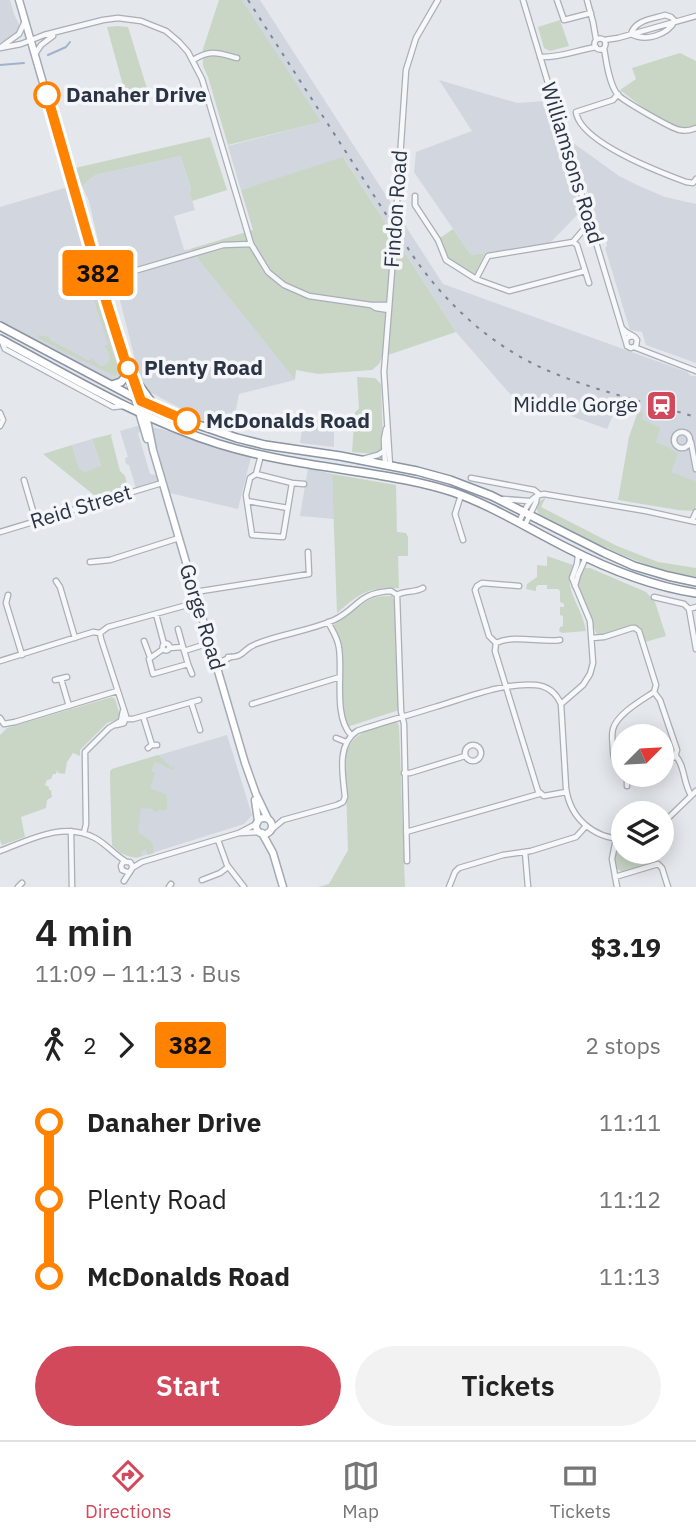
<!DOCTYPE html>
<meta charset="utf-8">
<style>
:root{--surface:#fff;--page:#f2f2f2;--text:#222;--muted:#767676;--line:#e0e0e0;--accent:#d1495b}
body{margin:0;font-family:"IBM Plex Sans",sans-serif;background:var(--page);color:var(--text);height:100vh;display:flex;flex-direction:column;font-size:26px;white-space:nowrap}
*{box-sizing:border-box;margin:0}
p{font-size:23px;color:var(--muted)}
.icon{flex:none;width:38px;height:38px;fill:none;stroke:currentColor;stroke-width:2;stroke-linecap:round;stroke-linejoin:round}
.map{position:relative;height:887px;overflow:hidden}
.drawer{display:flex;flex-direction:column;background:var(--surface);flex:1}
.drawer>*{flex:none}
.badge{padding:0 14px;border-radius:5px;font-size:24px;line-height:46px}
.needle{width:46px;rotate:66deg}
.buttons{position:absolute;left:611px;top:724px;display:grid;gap:14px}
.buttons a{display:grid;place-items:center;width:63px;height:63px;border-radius:50%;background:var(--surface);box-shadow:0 4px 18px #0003;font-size:35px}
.map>.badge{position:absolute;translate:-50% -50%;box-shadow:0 0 0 4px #fff}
.legs{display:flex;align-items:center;gap:10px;height:77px;padding:0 35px;font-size:23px}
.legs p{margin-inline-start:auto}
.overview{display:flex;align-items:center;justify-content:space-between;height:119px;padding:0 35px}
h1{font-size:38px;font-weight:600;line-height:52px}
.action{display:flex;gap:14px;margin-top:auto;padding:14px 35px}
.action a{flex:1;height:80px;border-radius:42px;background:var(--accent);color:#fff;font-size:28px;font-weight:600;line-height:80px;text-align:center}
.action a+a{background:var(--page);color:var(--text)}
ul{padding:0 35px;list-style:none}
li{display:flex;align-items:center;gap:24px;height:77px;font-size:26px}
li i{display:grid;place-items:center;width:10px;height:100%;margin:0 9px;background:currentColor}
li i::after{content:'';width:18px;height:18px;margin:-9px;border:5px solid;border-radius:50%;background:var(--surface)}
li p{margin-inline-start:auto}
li:first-child i{background:linear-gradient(#0000 50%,currentColor 0)}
li:last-child i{background:linear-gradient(currentColor 50%,#0000 0)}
.tab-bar{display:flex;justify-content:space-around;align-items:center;height:98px;border-top:2px solid var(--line);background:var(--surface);font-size:19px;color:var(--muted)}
.tab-bar a{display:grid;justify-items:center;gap:4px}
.tab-bar .on{color:var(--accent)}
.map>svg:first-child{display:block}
.built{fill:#d2d6de}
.green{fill:#c9d6c5}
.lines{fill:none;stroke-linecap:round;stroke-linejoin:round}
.stream{stroke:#9fb4cc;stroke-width:2}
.minor-casing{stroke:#a9aeb7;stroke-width:7}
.major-casing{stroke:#a3abb8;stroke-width:9}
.highway-casing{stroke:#8b94a3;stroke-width:10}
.minor{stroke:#f7f8fa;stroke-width:4.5}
.major{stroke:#fff;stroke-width:6}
.highway{stroke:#fff;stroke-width:7}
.rail{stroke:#7d8696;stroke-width:2;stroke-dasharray:3.5 7;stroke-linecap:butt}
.minor-bridge-casing{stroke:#a9aeb7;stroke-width:7;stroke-linecap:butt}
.minor-bridge{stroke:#f7f8fa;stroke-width:4.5}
.line-1-casing{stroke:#fff;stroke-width:16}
.line-1{stroke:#ff8200;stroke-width:10}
.stop-1-dot{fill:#fff;stroke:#ff8200;stroke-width:3.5}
.labels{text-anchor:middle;stroke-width:7;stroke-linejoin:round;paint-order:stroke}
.stop-label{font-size:21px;font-weight:bold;fill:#2b3445;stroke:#f4f6f9;text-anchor:start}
.street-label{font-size:21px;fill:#2b3445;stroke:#f4f6f9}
.poi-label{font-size:21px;fill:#2b3445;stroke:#f4f6f9;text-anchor:end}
</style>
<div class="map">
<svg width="696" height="887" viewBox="0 0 696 887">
<rect width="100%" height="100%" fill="#e4e7ec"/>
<!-- built -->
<path class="built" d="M0,0H10L14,14L19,24V28L17,34L0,43Z
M242,0H260L443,284L687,372L691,376H696V481L670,472L668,447L655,442L642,419V413L618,404L607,429L510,394L456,332L344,158L241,190L228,146L320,122Z
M439,80L517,103L546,101L581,211L550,243L471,255L414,172L416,152L472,131Z
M572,142L619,176L637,185L665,197L696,204V363L646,345L642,332L630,330L605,248L607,246V244L606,241H603Z
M181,156L191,191L190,193L195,210L174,216L184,250L190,249L295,380L239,394L232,430L204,421L150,392L140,379L113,273L105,270L89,201L82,186L95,175Z
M68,187L114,341L118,360L123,371L122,377L114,381L0,321V207Z
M304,416L334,422V447L300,443Z
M141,425L143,431L138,433L150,474L156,475L158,482L136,488L129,465L126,464L125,458L128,457L120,431Z
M151,427L165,430L216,447L251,457L238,509L170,493Z
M92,439L101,467L85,472L79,468L72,445Z
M308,468L332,474L334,519L300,516Z
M227,735L252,815L244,824L136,858L120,853L112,845L110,772L112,769Z"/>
<!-- green -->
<path class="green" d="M219,0H242L321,122L228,145L208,77L203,66V49Z
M560,20L569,46L550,51L544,48L538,27Z
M117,26L128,27L149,95L127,100L107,27Z
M680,53L696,61V125L681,128L677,127L645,109L620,90L636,79L632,68Z
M210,137L227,190L192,201L190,193L191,190L181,156L95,175L82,186L75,168Z
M343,157L456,332L382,357L379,364L372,370L318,374L296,370L295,380L190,249L253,230L241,190Z
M453,229L471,255L485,253L474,276L448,258L440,238Z
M89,288H93L97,294L112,351L119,368L116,376L62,351L39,338L38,335L49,337L50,340L89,361L91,358L100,366C114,364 110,354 105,346L108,344L92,294L89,289L86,290V289Z
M357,377L375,378L381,384L383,445L382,449L375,454L352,452L355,412L359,409Z
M638,411L643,413L642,419L660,428L656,442L668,447L678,454L671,472L696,481V506L694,511L678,510L618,500L629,437Z
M112,434L111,436L120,471L125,476L128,488L126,491L100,500L43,454L72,445L79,468L85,472L101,466L92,439Z
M332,474L396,485L397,532L406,533L408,537V556H398L399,588C367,587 360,593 337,613Z
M546,497L541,507L617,546L658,562L696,568V577C639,568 590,540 539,514L536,508L540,501Z
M547,556L573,565C562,591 582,605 586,631L562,633L559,631L560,627L563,626V616L560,615V607H564V604L560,602V591L558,589H547V585H538L536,587V591L526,589L527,584L537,577V565L547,566Z
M583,568H590L646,592L655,602L666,636L645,642L641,628L635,625L603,635L597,634C593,628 592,620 590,612C583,596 573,585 583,568Z
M392,596L396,603L399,710L347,727L343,705L341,649L333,625C347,618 358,603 374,598C379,596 386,596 392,596Z
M112,697L115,699L120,715L117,720L107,723L80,750V756L73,753L67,762L65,774L58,773L57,770L56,774H53L51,779L47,780L45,785L49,787V790H51L52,797L47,800L46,808L21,817L25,837L2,845L0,840V735L7,728Z
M393,722H397L399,726L405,887H318L329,884L348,850L345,757C353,730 370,730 393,722Z
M158,755L172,768L175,765L173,770L155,762L151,771L155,773L150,788L167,795V810H159L158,812L153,811V809L141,808L138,832L152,842L154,853L148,855L146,849L141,851L142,856C130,860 120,853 112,845L110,772L112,769Z
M623,844V852H656L658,858L656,861L622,872L616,868L614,854L616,847Z"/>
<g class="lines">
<!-- stream -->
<path class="stream" d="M48,55L66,47L70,42
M0,65L24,63"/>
<defs>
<path id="minor" d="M523,0L626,342
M557,0L564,20L591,13
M587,0L593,22L596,39
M665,15L671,17L675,21C667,35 646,42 631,34C635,20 652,19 665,15Z
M594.5 44a5.5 5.5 0 1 1 11 0a5.5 5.5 0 1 1-11 0Z
M604,40L618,38L696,16
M1,47L19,34L25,21
M0,48L21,44L44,35L103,20L118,18L141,21L166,31L179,42L188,52L202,79L251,244L268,272L284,285L309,296L371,305L376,308L389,310
M604,48C606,60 609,85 618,95C624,101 672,129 680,130C685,131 691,130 696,128
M35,54L41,45L53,36
M540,57C560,58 577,50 596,47
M193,60C211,49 218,53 237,58
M618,94L613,100L576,112C580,142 659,172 686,182L693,183L696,179
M415,196V205L438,240L446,260L476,279L509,291L585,271
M397,202L406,70L416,38L438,0
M573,242L577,245L589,283
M476,279L488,256L573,242L584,229L591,226
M79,284L83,280L124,274L223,245L251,244
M79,284C92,286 112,282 124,274
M372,305H389
M623,329C627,335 634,334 637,340L636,346L631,348L627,346L626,341L627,338L632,336
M2,342L5,349L113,407L124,406
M634,347L696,371
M0,413L3,420L0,426
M674 440a8 8 0 1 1 16 0a8 8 0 1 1-16 0Z
M691,442L696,469
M363,459L378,455L384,451
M385,465L384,439L386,429
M390,466L384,372L394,245
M256,474L292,483L283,537L252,535L246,495L250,478L256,474L261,455
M471,478L534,490L539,494
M24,480L36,521
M292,483L304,484
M461,495L455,514L463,540
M503,499L529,501
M247,501L288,508
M692,521L696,512
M519,522C525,510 529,496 544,494L646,511L696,522
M525,525L536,502L537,496
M0,532L162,483
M90,562L110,560L179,538
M56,581L60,587L75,638
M519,586L482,583L477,586L475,590L489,636L496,643L495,651L538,791L544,796L566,792
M575,586L578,575L586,557
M195,592L309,574L308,552
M8,595L6,603L22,655
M397,595L401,711L404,724L407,861
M654,597L684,604L689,609L696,607
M689,609L696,649
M156,614L164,644
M328,622C332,630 338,638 339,648C343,673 333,716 351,735
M178,629L183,647
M100,633L101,639L126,716L124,723L116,725
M592,638L604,637L632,628H635L639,631L656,685L654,692L660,700L677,750L675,757L662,761
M144,641L150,657
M496,643C515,634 540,643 560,640
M162.5 647a3.5 3.5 0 1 1 7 0a3.5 3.5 0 1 1-7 0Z
M163,649L149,659L153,674L188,664L183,647L169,648
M184,651L200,646
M228,657C246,657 242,649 256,644C281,634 309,631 334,620C359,608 357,593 391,591L397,595C405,590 415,593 423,588
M0,661L93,632L100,633L108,627L198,602
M188,664L192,674
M216,664L231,657
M61,679L69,706
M55,680L67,677
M191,702L200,730
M252,704L340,677
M561,704L583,685L590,674L593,663L590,621L572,578L577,564L578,555
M143,716L152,745
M0,718L4,724L15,722L117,691
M125,719H133L199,700
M336,738L346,742
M465 753a8 8 0 1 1 16 0a8 8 0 1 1-16 0Z
M148,748L152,745H157
M675,755C685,765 683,783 691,795
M623,770C615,765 614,760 613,751C613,744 611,736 613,729C617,714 642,700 654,692
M404,773H410L465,756
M627,786V775
M662,824L696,791
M271,830L283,820L337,805L343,802L345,797C343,775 336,745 357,731C383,722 410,715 435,707C466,698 504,682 536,685C547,686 556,693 561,704L566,788C570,818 593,838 623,839
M71,831L72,887
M406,832L539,794
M84,833L86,824L85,752L109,728L121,721L123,711
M240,833L261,832
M616,839L612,859L617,887
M218,840L227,865L244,887
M0,851C30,840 63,821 95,838C106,844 114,854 125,861
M525,852L528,887
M132,868L142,862L239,833L258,823
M615,877L658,864L662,868L668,887
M202,880L220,873L228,867
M124,881L133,867L130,862H123L121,866L122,870L127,872H130
M18,887L22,883
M169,887L171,884
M449,887L455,872L459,868L503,855L531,851L576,837L586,826"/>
<path id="major" d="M19,0L107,304L127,367L133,378L147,420L153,450L245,763L256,794L268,819
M127,372L147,439
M255,800L258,821
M256 826a8 8 0 1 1 16 0a8 8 0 1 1-16 0Z
M262,833L273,853L283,887"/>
<path id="highway" d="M0,326L141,401L193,423L237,438L265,445L340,456L417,471L450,480L492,496L605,553L634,566L668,576L696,582
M0,339C71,377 142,420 219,444C264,458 313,465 360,472C391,477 422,482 453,492C493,506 529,529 567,548C608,569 650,586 696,593
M131,374L155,407
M112,385L121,382L127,375"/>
</defs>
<!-- minor casing -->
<use href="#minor" class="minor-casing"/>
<!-- major casing -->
<use href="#major" class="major-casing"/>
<!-- highway casing -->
<use href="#highway" class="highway-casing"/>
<!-- minor -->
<use href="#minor" class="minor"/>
<!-- major -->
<use href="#major" class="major"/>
<!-- highway -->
<use href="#highway" class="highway"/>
<!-- rail -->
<path class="rail" d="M248,0L411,253C444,302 488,343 542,368C591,390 645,402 696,417"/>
<defs>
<path id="minor-bridge" d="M394,245L397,202"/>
</defs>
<!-- minor-bridge casing -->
<use href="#minor-bridge" class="minor-bridge-casing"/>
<!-- minor-bridge -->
<use href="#minor-bridge" class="minor-bridge"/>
</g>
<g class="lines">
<defs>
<path id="line-1" d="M47,95L107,304L127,367L133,378L141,401L187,421"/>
</defs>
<!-- line-1 casing -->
<use href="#line-1" class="line-1-casing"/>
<!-- line-1 -->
<use href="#line-1" class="line-1"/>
</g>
<!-- icons -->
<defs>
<symbol id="station-square" viewBox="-11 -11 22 22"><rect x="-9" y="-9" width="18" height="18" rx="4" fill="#d1495b" stroke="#f4f6f9"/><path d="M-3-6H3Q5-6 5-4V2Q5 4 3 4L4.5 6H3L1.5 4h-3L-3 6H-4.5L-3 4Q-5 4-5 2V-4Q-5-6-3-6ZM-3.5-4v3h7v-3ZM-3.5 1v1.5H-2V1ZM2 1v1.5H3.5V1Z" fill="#fff"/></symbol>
</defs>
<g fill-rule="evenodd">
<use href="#station-square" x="644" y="388" width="35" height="35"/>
</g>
<!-- markers -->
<g class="stop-1-dot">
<circle cx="47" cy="95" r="12"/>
<circle cx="128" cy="368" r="9"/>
<circle cx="187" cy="421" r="12"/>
</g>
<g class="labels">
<!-- stop labels -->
<g class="stop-label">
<text x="66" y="102">Danaher Drive</text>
<text x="144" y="375">Plenty Road</text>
<text x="206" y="428">McDonalds Road</text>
</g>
<!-- street labels -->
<g class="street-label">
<text transform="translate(572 163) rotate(73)" y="7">Williamsons Road</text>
<text transform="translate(396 209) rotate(-86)" y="7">Findon Road</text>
<text transform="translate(81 507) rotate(-17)" y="7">Reid Street</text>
<text transform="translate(202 617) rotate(73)" y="7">Gorge Road</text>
</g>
<!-- poi labels -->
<g class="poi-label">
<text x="638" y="412">Middle Gorge</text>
</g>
</g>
</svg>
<div class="buttons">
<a><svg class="needle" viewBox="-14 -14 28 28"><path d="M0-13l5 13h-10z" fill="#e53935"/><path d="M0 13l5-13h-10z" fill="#767676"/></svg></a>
<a><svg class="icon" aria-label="layers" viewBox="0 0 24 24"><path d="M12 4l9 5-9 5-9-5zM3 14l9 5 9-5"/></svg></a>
</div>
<b class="badge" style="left:98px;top:273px;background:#ff8200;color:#111">382</b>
</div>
<section class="drawer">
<div class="overview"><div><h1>4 min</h1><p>11:09 – 11:13 · Bus</p></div><b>$3.19</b></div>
<div class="legs"><svg class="icon" aria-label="walk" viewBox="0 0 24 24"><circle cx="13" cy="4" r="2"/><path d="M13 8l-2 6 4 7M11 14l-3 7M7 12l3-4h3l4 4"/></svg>2<svg class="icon" aria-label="forward" viewBox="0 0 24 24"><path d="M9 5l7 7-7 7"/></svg><b class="badge" style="background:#ff8200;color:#111">382</b><p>2 stops</p></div>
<ul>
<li><i style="color:#ff8200"></i><b>Danaher Drive</b><p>11:11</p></li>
<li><i style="color:#ff8200"></i><span>Plenty Road</span><p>11:12</p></li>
<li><i style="color:#ff8200"></i><b>McDonalds Road</b><p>11:13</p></li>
</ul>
<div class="action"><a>Start</a><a>Tickets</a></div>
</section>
<nav class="tab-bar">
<a class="on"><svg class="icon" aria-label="directions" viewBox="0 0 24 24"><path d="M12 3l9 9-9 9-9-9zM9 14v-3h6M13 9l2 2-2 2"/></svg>Directions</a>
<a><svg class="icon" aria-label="map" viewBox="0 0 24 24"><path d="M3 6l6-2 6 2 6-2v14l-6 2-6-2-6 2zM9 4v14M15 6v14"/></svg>Map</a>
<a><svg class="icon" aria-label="tickets" viewBox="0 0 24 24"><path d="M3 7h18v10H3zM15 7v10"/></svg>Tickets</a>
</nav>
